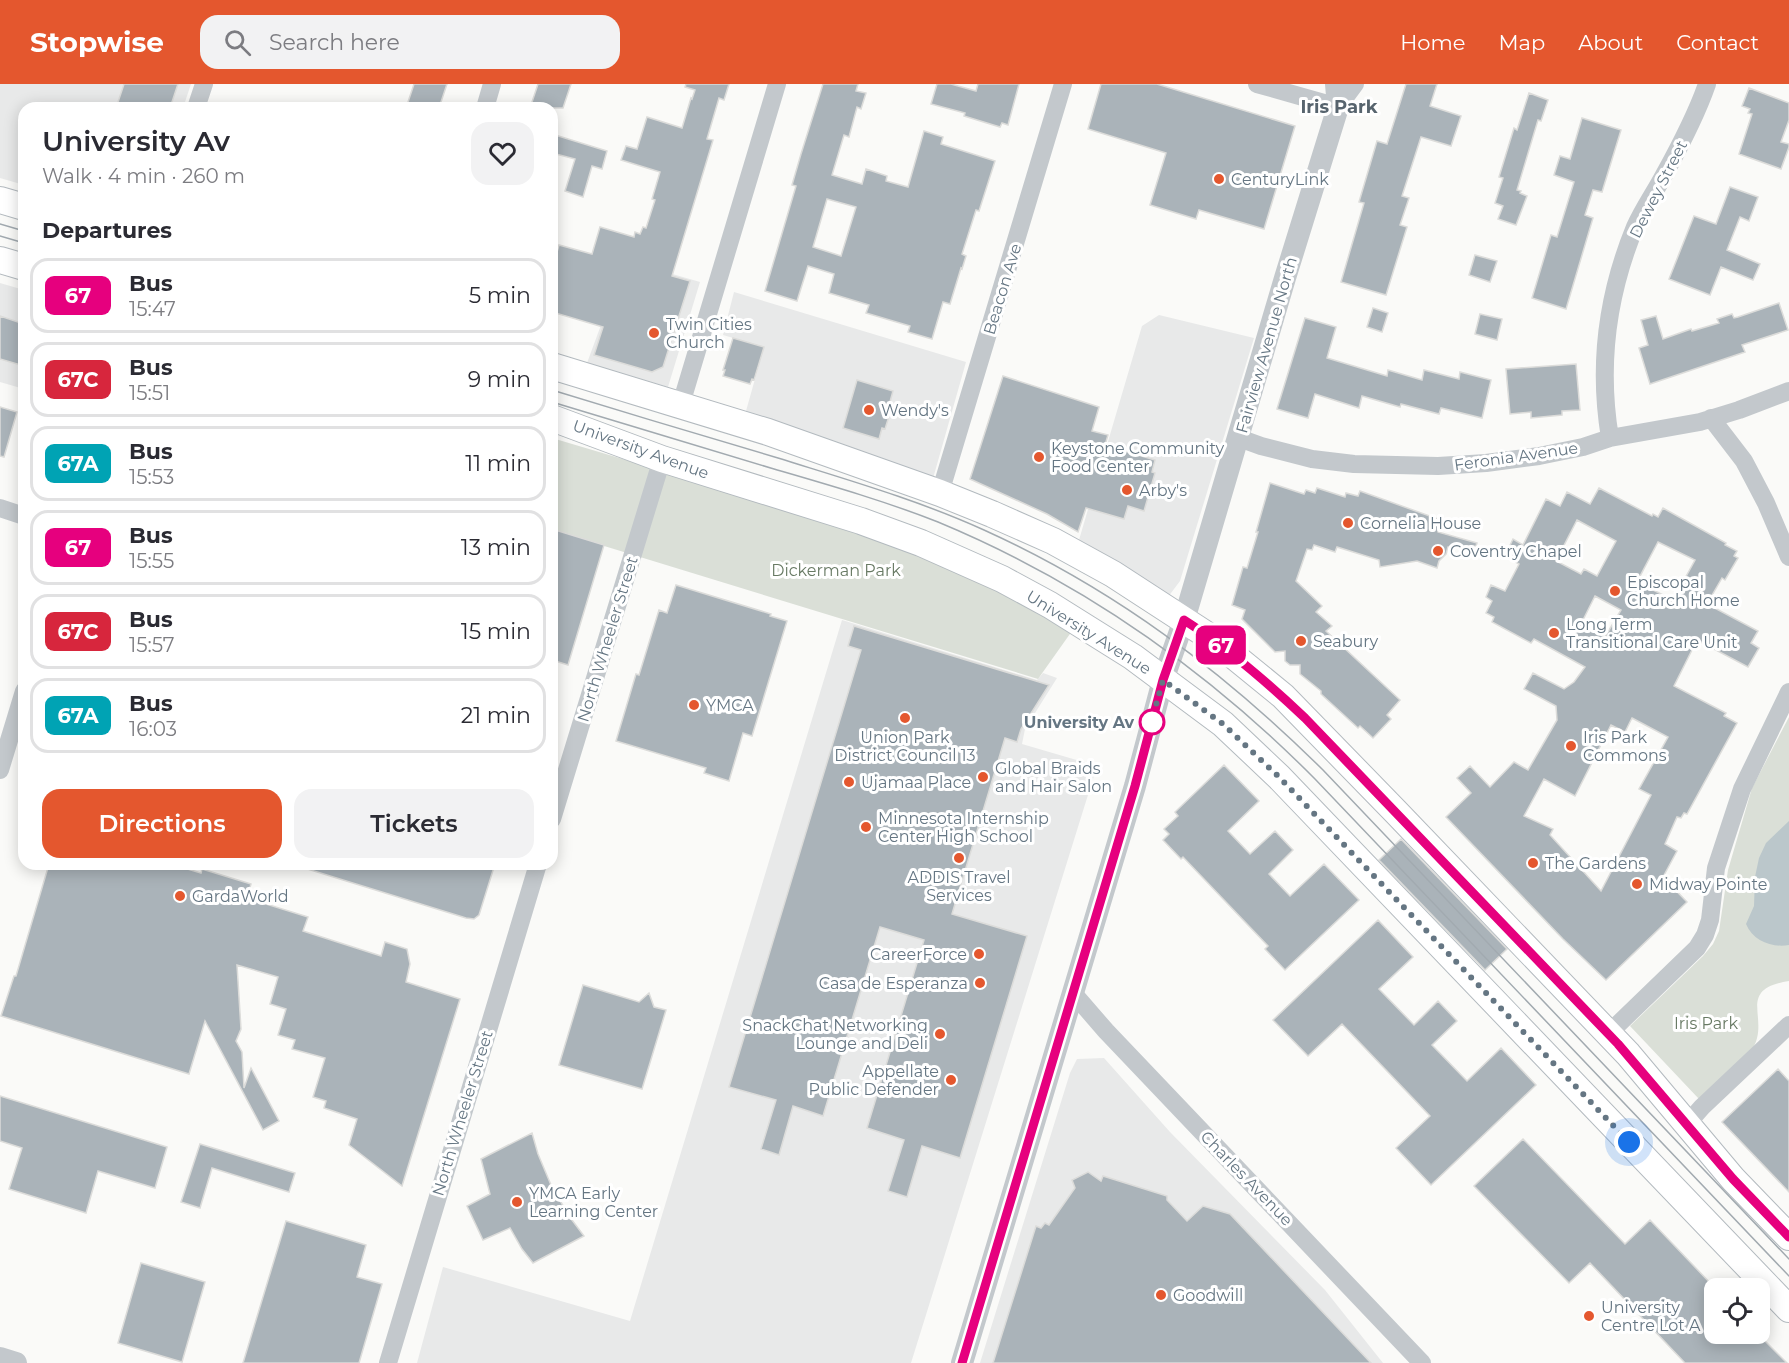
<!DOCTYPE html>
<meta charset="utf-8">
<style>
:root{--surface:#fff;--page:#f2f2f3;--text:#2b2b33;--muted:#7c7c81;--line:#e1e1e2;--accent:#e4572e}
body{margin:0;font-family:Montserrat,sans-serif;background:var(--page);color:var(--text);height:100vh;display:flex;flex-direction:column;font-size:22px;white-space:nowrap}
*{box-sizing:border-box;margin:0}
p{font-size:20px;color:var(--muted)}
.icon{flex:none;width:33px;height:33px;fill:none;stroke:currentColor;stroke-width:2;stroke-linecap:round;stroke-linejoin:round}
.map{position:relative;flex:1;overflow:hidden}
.details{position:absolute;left:18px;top:18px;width:540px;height:768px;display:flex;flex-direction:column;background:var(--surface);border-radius:18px;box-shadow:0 3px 15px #0003}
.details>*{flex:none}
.badge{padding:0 12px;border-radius:9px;font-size:21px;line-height:39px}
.fabs{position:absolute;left:1704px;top:1194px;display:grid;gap:12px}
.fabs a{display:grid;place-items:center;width:66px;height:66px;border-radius:12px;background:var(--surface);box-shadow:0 3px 15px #0003;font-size:30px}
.you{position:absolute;width:30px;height:30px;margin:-15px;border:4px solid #fff;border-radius:50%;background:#1a73e8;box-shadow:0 0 0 9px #1a73e833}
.map>.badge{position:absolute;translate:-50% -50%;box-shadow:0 0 0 3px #fff}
h2{padding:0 24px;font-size:22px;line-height:54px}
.round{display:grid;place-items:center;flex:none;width:63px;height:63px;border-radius:18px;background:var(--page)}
.headline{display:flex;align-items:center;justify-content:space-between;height:102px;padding:0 24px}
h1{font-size:28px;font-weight:600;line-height:45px}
.action{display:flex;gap:12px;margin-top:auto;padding:12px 24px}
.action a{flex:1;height:69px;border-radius:18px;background:var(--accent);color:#fff;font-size:24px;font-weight:600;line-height:69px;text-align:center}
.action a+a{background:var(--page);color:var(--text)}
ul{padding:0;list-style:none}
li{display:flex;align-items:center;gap:18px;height:75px;margin:0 12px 9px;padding:0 12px;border:3px solid var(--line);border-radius:18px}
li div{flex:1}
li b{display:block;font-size:22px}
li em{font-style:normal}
li .badge{min-width:66px;font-weight:700;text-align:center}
header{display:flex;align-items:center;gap:36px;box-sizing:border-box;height:84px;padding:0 30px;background:var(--accent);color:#fff}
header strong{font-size:28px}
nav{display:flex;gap:33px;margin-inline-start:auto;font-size:21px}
.search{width:420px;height:54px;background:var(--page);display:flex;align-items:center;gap:15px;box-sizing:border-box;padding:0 21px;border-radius:18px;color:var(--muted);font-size:22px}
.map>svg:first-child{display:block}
.built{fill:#e8e9e9}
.green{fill:#dadfd7}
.water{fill:#bbc7cb}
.building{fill:#aab3b9;stroke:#dcdcda;stroke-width:1.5;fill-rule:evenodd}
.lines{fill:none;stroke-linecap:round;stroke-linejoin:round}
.secondary-casing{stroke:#b3babf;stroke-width:28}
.minor{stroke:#c3c8cc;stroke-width:18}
.tertiary{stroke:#c3c8cc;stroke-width:22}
.secondary{stroke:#fff;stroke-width:26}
.tram{stroke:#a2aab0;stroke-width:1.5}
.line-casing{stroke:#fff;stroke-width:14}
.line{stroke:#e6007e;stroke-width:9}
.walk{stroke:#657683;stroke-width:6;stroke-dasharray:0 10.8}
.poi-dot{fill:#e4572e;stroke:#fff;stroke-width:2}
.stop-dot{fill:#fff;stroke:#e6007e;stroke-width:3}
.labels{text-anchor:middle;stroke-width:6;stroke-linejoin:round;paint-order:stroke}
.poi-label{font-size:16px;fill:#657683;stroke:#fff;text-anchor:start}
.street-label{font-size:16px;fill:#657683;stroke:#fff}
.park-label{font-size:16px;fill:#687a64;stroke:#fff}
.stop-label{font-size:16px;font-weight:bold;fill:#657683;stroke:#fff;text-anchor:end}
.neighbourhood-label{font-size:18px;font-weight:bold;fill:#57646e;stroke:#fff}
</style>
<header>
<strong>Stopwise</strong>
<div class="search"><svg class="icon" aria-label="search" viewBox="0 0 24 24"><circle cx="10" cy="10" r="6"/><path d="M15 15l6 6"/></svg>Search here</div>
<nav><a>Home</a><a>Map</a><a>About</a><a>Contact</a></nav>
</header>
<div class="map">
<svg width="1789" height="1279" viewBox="0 0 1789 1279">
<rect width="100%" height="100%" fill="#fafaf8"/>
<!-- built -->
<path class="built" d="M0,0H191L183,24H24V101L0,94Z
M621,175L700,198L668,303L587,279L601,241Z
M0,199L24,206V305L0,298Z
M734,208L966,278L932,398L746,327L764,263L723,251Z
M1159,231L1254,254L1180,497L1168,513L1079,456L1142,242Z
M842,536L1037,596L1043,589L1057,594L1025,645L1022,660L1097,682L911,1279H417L443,1183L630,1237Z
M1104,974L1170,1048L1325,1206L1383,1279H980L1070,989L1077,975Z"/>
<!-- green -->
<path class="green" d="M552,354L848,442L986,498L1072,547L1038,595L552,446Z
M1789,633V897C1733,906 1773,936 1751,967L1699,1015L1630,942L1703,872L1713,860L1719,847L1728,786L1752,704Z"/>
<!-- water -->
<path class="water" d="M1789,737V861C1772,864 1753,857 1746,840L1754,822L1755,793L1759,774L1766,759Z"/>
<!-- building -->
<path class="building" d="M124,0H178L170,24H116Z
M414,0H447L439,24H406Z
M538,0H571L563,24H530Z
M686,0H729L724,16L719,14L707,55L713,56L672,192L690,197L663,283L652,288L594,271L603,243L552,228V186L559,161L592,170L600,143L634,153L635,148L640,150L643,143L646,144L655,116L652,115L660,88L621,76L626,62L637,65L647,33L682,44L691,14L692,15L695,6L685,3Z
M823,0H858L856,7L866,9L861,25L857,23L849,53L844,51L832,91L862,100L866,85L887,92L886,97L908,103L924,47L943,53L941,60L995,77L979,127L976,126L962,170L966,172L962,185L961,184L950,220L943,218L932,255L908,248L910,242L866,229L869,221L829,209L834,190L808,182L797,217L765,207L796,102L792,101L801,70ZM827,115L856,123L841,172L813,163Z
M937,0H951L976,7L978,0H1019L1008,41L1002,39L1000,43L964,32L965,29L931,20Z
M1101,0H1157L1295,42L1264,145L1199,126L1196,135L1150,121L1166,69L1088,45Z
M1406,0H1437L1430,22L1461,32L1451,62L1421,53L1402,112L1409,114L1400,141L1407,143L1386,211L1341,198L1364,119L1359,118L1377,57L1387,60Z
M1749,4L1789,19V36L1781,58L1789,60V63L1781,85L1739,70L1752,30L1748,29L1750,25L1742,22Z
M1529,9L1548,16L1541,37L1538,36L1517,106L1521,107L1520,109L1527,112L1516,141L1498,135L1503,122L1495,119L1503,94L1499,93L1514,44L1517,46Z
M1582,34L1621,46L1602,108L1593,106L1585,131L1593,134L1566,225L1532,214L1551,151L1557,153L1574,98L1554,91L1560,72L1570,75Z
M552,50L607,67L602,85L592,82L583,113L565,107L575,75L552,69Z
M1730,103L1758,113L1749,137L1740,133L1727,166L1760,180L1753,196L1721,183L1710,211L1669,195L1694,132L1716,140Z
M1475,171L1497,177L1490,198L1469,191Z
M1779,219L1788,246L1742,261L1745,268L1650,300L1639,264L1648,261L1641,236L1656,232L1663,255L1691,245L1692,247L1719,239L1717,235L1732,230L1734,234L1738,233Z
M1373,224L1388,229L1382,248L1367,243Z
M1480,230L1502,235L1497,256L1475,250Z
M0,232L24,240V282L0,275Z
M1305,234L1336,243L1327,274L1387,292L1388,286L1422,296L1424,286L1459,295L1460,288L1491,296L1482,334L1441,324L1439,330L1401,320L1400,323L1362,312L1359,324L1315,310L1308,334L1277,325Z
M733,254L764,263L754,296L752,295L750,300L723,292L725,286H723Z
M1576,280L1580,326L1562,327V331L1531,334V328L1510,330L1506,285Z
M1003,292L1099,323L1092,347L1108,351L1105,361L1155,376L1152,388L1155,389L1144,427L1128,422L1124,435L1086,424L1078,448L1047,430L970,395Z
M857,296L893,307L888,325L891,326L885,345L882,344L879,355L843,344Z
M0,323L17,328L4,373L0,372Z
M1270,399L1304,410L1306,406L1315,409L1317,404L1345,413L1346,409L1358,412L1360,407L1438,435V448L1477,459L1476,462L1448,463L1446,470L1439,477L1437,484L1417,477L1380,483L1379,476L1337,463L1335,468L1314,461L1312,466L1307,465L1296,497L1322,522L1316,528L1332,542L1326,547L1400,616L1387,631L1391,635L1373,654L1360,642L1358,644L1321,610V607L1300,590V581H1290L1285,577V567L1275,568L1242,535L1245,526L1232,521L1243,483L1247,484L1258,448H1256Z
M1599,404L1652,432L1653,430L1658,433L1663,424L1726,459L1725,461L1737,467L1734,472L1738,474L1725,496L1722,494L1707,520L1758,547L1751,559L1759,564L1748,583L1697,556L1674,602L1726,629L1724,632L1737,639L1687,730L1684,729L1681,734L1677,733L1665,760L1677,767L1663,793L1687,818L1606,896L1563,855L1446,733L1471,709L1457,694L1470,682L1490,703L1514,678L1528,686L1557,636L1556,622L1524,605L1533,589L1564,605L1574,598L1585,583L1534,555L1531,559L1492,538L1494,533L1486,529L1492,517L1486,513L1491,501L1505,507L1519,480L1505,472L1513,455L1523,461L1546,415L1560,422L1567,408L1590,420ZM1577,436L1616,457L1597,492L1584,485L1581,490L1556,477ZM1658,458L1695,476L1673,516L1637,498ZM1595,512L1621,526L1605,553L1581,540ZM1632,634L1668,653L1639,705L1651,711L1601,807L1550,751L1553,745L1524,732L1544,695L1575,712L1611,641L1625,648Z
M552,445L604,461L568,581L552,576Z
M676,501L771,530L770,532L787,537L752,652L743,649L729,697L704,689L706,684L616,657L636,590L639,591L659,526L667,529Z
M854,542L1049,601L1021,645L1017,658L1005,654L952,830L1027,852L960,1074L922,1062L907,1113L888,1107L904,1056L867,1044L924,856L880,843L823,1032L793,1022L779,1071L761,1065L776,1016L729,1003L861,566L848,562Z
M1224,681L1259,717L1228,747L1250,770L1275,747L1293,766L1269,790L1290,812L1324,780L1359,816L1285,886L1265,865L1268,862L1183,773L1181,775L1163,756L1169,750L1164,745L1178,732L1175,728Z
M1401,755L1507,865L1485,886L1379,776Z
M49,780H171L201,789L202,785L251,800L247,814L308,833L303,847L381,872L385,858L407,865L410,880L406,898L460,915L402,1102L349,1061L357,1035L324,1024L326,1017L313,1013L325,974L292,965L295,956L278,951L286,925L270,920L278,893L237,881L241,945L236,957L242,968L244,1004L251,984L279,1037L263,1046L205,937L189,990L1,932L14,892H16Z
M302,780H495L479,831L474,835L466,834L301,783Z
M1378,836L1413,873L1379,905L1414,941L1438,917L1457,937L1432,961L1467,997L1501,964L1536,1001L1431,1101L1396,1064L1430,1032L1342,940L1308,972L1273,936Z
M583,901L639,918L649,909L654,923L666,926L642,1005L559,981Z
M1778,985L1789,997V1108L1722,1038Z
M0,1012L167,1063L155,1104L98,1087L86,1129L9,1105L22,1064L0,1057Z
M532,1049L538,1070L551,1101L569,1132L584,1152L533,1179L522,1165L510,1144L483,1156L467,1122L490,1110L481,1075Z
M1523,1055L1625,1160L1650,1136L1714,1203V1250H1758L1787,1279H1685L1590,1179L1569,1199L1474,1102Z
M200,1060L295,1089L289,1108L212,1084L200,1124L181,1118Z
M1088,1088L1101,1097L1103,1092L1167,1112V1116L1187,1137L1203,1122L1230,1130L1371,1279H993L1036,1142L1041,1144L1045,1139L1049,1141L1075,1104L1072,1096Z
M286,1137L366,1161L357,1193L382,1200L359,1279H243Z
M141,1179L205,1198L182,1278L118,1259Z"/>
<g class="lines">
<defs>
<path id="secondary" d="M0,116L24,123
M0,176L24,183
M552,282L768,348L940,409L992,430L1053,457L1113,490L1213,555L1283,612L1395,727L1628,970L1733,1095L1789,1153
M552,334L662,375L861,437L921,459L1002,495L1050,521L1133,573L1223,640L1279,693L1789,1225"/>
</defs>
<!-- secondary casing -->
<use href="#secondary" class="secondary-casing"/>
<!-- minor -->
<path class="minor" d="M1257,0L1338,23L1355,0
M196,24L204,0
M485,24L492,0
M681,320L777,0
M1711,334L1744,377L1766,419L1789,473
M1239,354L1261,362L1312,375L1354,380L1438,382L1486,379L1539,372L1583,363L1610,354L1700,338L1739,326L1789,307
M1610,354C1598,282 1607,211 1635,143C1643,125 1655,108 1664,91C1680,62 1696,32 1707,0
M940,409L1063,0
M0,424L24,432
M0,686L24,607
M552,735L662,375
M1073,909L1106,947L1422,1279
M1609,949L1697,864L1705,851L1710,836L1716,784L1742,705L1789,608
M1687,1040L1702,1023L1789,941
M388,1279L538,780"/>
<!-- tertiary -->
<path class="tertiary" d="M0,1274L16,1279
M962,1279L1135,702L1163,596L1184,536L1285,194L1338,23L1336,0"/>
<!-- secondary -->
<use href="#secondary" class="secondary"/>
<!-- tram -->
<path class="tram" d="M0,140L24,147
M0,152L24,159
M552,306C627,329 703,352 778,374C848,396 918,416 984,446C1114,505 1222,586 1323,686L1789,1175
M552,318C626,340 700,363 774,385C829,401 885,417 938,438C1080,497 1207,586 1315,695L1789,1192"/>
</g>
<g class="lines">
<defs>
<path id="line" d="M962,1279L1135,702L1163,596L1184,536C1228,564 1267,598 1305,634L1618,960L1733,1095L1789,1153"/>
</defs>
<!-- line casing -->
<use href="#line" class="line-casing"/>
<!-- line -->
<use href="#line" class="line"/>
<!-- walk -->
<path class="walk" d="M1152,638L1151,639L1163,596L1223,640L1279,693L1629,1058"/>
</g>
<!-- markers -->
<g class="poi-dot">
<circle cx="1219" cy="95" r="6"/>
<circle cx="654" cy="249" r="6"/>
<circle cx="869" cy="326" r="6"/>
<circle cx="1039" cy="373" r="6"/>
<circle cx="1127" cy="406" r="6"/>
<circle cx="1348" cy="439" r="6"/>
<circle cx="1438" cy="467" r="6"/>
<circle cx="1615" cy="507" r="6"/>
<circle cx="1554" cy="549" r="6"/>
<circle cx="1301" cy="557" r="6"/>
<circle cx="694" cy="621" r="6"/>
<circle cx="905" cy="634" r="6"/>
<circle cx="1571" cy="662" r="6"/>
<circle cx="983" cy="693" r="6"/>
<circle cx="849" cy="698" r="6"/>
<circle cx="866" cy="743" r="6"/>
<circle cx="959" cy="774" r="6"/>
<circle cx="1533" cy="779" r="6"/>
<circle cx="1637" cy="800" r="6"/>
<circle cx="180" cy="812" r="6"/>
<circle cx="979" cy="870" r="6"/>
<circle cx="980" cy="899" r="6"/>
<circle cx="940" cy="950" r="6"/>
<circle cx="951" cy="996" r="6"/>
<circle cx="517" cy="1118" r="6"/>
<circle cx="1161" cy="1211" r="6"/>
<circle cx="1589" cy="1232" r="6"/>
</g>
<circle class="stop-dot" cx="1152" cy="638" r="12"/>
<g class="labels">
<!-- poi labels -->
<g class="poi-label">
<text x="1231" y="101">CenturyLink</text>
<text x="666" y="246">Twin Cities<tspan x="666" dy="18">Church</tspan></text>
<text x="881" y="332">Wendy's</text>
<text x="1051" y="370">Keystone Community<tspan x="1051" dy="18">Food Center</tspan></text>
<text x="1139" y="412">Arby's</text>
<text x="1360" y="445">Cornelia House</text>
<text x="1450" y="473">Coventry Chapel</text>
<text x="1627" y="504">Episcopal<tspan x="1627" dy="18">Church Home</tspan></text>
<text x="1566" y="546">Long Term<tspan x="1566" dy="18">Transitional Care Unit</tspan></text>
<text x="1313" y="563">Seabury</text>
<text x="706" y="627">YMCA</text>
<text x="905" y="659" text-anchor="middle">Union Park<tspan x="905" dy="18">District Council 13</tspan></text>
<text x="1583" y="659">Iris Park<tspan x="1583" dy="18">Commons</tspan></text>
<text x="995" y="690">Global Braids<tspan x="995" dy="18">and Hair Salon</tspan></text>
<text x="861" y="704">Ujamaa Place</text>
<text x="878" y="740">Minnesota Internship<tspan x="878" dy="18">Center High School</tspan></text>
<text x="1545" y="785">The Gardens</text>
<text x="959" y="799" text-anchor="middle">ADDIS Travel<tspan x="959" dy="18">Services</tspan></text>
<text x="1649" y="806">Midway Pointe</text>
<text x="192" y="818">GardaWorld</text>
<text x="967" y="876" text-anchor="end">CareerForce</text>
<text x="968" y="905" text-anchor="end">Casa de Esperanza</text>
<text x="928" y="947" text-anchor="end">SnackChat Networking<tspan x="928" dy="18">Lounge and Deli</tspan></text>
<text x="939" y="993" text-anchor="end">Appellate<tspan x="939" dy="18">Public Defender</tspan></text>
<text x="529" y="1115">YMCA Early<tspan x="529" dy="18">Learning Center</tspan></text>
<text x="1173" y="1217">Goodwill</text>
<text x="1601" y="1229">University<tspan x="1601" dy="18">Centre Lot A</tspan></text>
</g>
<!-- street labels -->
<g class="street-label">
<text transform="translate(1658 105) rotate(-63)" y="6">Dewey Street</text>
<text transform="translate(1002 205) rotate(-73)" y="6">Beacon Ave</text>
<text transform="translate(1266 261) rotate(-74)" y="6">Fairview Avenue North</text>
<text transform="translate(641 365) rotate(20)" y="6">University Avenue</text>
<text transform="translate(1516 372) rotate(-8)" y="6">Feronia Avenue</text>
<text transform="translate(1089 548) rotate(32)" y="6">University Avenue</text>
<text transform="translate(607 555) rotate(-73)" y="6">North Wheeler Street</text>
<text transform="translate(462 1029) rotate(-73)" y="6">North Wheeler Street</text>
<text transform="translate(1247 1094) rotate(46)" y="6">Charles Avenue</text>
</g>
<!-- park labels -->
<g class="park-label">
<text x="836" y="492">Dickerman Park</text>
<text x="1706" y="945">Iris Park</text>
</g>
<!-- stop labels -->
<g class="stop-label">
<text x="1134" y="644">University Av</text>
</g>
<!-- neighbourhood labels -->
<g class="neighbourhood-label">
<text x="1339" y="29">Iris Park</text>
</g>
</g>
</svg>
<div class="fabs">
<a><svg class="icon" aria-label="locate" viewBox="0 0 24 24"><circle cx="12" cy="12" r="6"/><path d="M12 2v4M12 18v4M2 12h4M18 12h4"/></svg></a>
</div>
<div class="you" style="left:1629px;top:1058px"></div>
<b class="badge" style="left:1221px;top:561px;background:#e6007e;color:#fff">67</b>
<section class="details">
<div class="headline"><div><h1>University Av</h1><p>Walk · 4 min · 260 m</p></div><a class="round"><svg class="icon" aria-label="heart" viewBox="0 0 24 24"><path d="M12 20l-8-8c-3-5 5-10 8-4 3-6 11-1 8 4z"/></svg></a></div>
<h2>Departures</h2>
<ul>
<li><span class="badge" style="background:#e6007e;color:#fff">67</span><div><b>Bus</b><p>15:47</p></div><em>5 min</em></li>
<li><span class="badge" style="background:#d7263d;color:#fff">67C</span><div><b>Bus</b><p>15:51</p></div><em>9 min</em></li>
<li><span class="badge" style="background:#00a3b4;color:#fff">67A</span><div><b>Bus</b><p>15:53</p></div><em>11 min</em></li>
<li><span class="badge" style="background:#e6007e;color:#fff">67</span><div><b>Bus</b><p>15:55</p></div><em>13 min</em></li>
<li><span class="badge" style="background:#d7263d;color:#fff">67C</span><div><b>Bus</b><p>15:57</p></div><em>15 min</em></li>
<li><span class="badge" style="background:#00a3b4;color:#fff">67A</span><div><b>Bus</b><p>16:03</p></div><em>21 min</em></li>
</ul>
<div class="action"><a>Directions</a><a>Tickets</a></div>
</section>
</div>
